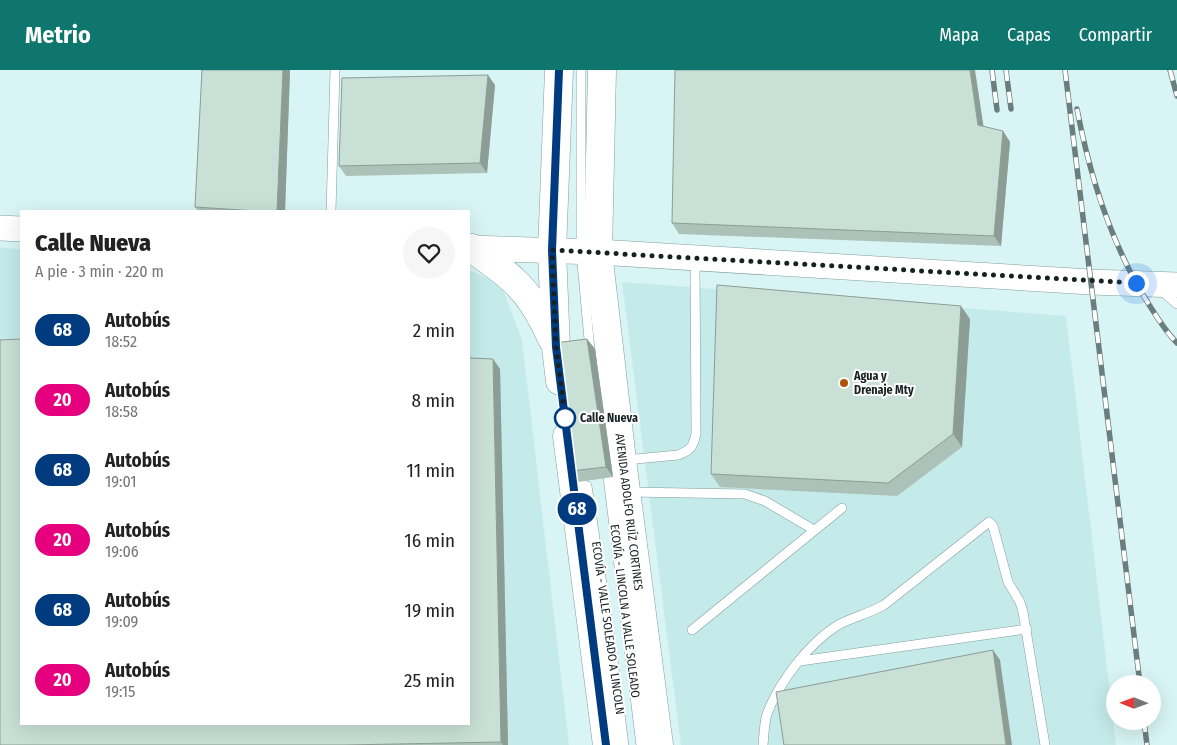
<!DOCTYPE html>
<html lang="es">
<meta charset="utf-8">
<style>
:root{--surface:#fff;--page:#f6f6f6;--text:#222;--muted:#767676;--accent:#0f766e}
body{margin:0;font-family:"Fira Sans Condensed",sans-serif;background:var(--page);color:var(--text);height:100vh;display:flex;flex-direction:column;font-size:19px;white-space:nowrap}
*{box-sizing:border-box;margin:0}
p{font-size:16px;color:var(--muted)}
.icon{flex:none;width:28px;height:28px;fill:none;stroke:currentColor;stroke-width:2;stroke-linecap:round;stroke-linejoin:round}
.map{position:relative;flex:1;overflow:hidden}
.drawer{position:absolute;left:20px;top:140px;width:450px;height:515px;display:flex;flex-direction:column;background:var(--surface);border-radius:0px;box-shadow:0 5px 20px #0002}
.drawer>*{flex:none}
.badge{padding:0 10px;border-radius:16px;font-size:18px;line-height:32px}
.needle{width:32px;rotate:271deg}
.fabs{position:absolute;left:1106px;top:605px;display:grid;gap:10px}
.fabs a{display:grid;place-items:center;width:55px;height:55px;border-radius:50%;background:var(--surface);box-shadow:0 5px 20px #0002;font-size:25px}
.you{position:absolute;width:25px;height:25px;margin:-12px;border:4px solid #fff;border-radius:50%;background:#1a73e8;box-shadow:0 0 0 8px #1a73e833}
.map>.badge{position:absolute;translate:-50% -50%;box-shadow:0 0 0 2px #fff}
.round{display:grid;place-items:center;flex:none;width:52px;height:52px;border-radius:26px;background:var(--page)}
.overview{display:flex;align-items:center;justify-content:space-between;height:85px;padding:0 15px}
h1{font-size:24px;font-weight:800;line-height:38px}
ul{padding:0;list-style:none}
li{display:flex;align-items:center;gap:15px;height:70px;padding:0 15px}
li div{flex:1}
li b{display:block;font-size:19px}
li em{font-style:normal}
li .badge{min-width:55px;font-weight:700;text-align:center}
header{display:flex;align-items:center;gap:30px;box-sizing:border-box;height:70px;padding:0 25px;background:var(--accent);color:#fff}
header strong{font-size:24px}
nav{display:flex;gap:28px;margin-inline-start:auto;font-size:18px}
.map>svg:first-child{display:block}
.built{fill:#c4eaea}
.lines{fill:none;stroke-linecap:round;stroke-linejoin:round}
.lane-casing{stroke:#839e9e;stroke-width:10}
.secondary-casing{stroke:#839e9e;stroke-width:26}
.primary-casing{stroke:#839e9e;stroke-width:29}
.lane{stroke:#fff;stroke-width:9}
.secondary{stroke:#fff;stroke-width:25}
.primary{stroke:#fff;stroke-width:28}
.rail-casing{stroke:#6b7d7d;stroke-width:5.5}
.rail{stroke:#fff;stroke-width:4;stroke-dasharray:11;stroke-linecap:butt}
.wall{fill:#acc1b7}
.shaded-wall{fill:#8c9d95}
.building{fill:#c8e0d5;stroke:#8c9d95}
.line-casing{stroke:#fff;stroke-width:11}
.line{stroke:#003b80;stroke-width:8}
.walk{stroke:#172122;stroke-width:5;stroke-dasharray:0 9}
.poi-dot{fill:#b1510a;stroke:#fff;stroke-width:2}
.stop-dot{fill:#fff;stroke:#003b80;stroke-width:2.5}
.labels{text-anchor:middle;stroke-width:4;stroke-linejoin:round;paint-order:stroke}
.poi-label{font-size:12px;font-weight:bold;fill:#172122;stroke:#fff;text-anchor:start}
.stop-label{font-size:12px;font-weight:bold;fill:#172122;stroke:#fff;text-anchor:start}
.street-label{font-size:12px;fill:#172122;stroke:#fff}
</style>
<header>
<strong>Metrio</strong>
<nav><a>Mapa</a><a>Capas</a><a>Compartir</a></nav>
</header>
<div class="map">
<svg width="1177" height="675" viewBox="0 0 1177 675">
<rect width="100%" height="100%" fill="#d8f4f4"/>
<!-- built -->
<path class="built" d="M0,178L21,179V654H469V200L501,215L522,270L569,675H0Z
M622,212L1066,246L1116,675H681Z"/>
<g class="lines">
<defs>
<path id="lane" d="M581,0V182L590,280
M331,141L335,0
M1162,221L1177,234
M625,390L678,385C691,380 693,377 696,364L695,189
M608,407L641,675
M587,416L609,560L624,675
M630,422L745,424L765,431L814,460
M692,560L842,438
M800,591L1027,559
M763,675C764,665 764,654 767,644C779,612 809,573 838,555C853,547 870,543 884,535L989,452L993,456L1008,512L1020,532L1023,542L1045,675"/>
<path id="secondary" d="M0,158L21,159
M469,178L598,182L1091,212L1177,215"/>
<path id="primary" d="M559,0L552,181L556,277L560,311
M602,0L598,182L622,390L659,675
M472,178C485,189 501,198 513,210C531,226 542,247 552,269
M567,366L607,675"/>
</defs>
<!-- lane casing -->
<use href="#lane" class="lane-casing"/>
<!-- secondary casing -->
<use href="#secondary" class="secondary-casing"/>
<!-- primary casing -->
<use href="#primary" class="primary-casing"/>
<!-- lane -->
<use href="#lane" class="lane"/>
<!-- secondary -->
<use href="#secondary" class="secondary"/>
<!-- primary -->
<use href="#primary" class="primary"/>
<defs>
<path id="rail" d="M992,0L997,40
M1006,0L1011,39
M1065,0L1140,614
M1170,0L1177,26
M1077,39C1090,107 1111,174 1148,233C1157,247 1165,261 1177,273
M1144,651L1147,675"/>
</defs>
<!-- rail casing -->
<use href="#rail" class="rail-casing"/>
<!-- rail -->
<use href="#rail" class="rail"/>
</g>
<!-- wall -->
<path class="wall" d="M202,0H290L285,141H198L195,137Z
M495,15L487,103L346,106L339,96Z
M984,57L1003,61L1010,72L1001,176L679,164L672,153Z
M970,249L962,377L897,426L720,417L711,404Z
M587,269L595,279L613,407L578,412L571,401Z
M493,289L500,299L508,675H0L21,654Z"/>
<!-- shaded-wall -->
<path class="shaded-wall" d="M283,0H290L285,141H277Z
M970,0H975L985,66L978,55Z
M488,5L495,15L487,103L480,93Z
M1003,61L1010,72L1001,176L994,166Z
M961,236L970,249L962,377L953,364Z
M587,269L595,279L613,407L606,397Z
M493,289L500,299L508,675H503L501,672Z
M993,580L1000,590L1012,675H1006Z"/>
<!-- building -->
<path class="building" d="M202,0H283L277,141H256L195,137Z
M675,0H970L978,55L1003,61L994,166L672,153Z
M488,5L480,93L339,96L342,8Z
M717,215L961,236L953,364L888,413L711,404Z
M21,269V654H469V288L493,289L501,672L345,675H0V270Z
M587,269L606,397L571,401L554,273Z
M993,580L1006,675H784L776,622Z"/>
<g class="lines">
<defs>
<path id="line" d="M559,0L552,180L556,277L606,675"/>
</defs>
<!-- line casing -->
<use href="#line" class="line-casing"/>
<!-- line -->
<use href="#line" class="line"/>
<!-- walk -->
<path class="walk" d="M565,348L566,353L556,277L552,180L1136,213"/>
</g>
<!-- markers -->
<circle class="poi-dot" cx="844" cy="313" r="5"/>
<circle class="stop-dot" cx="565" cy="348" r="10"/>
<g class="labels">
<!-- poi labels -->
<g class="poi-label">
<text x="854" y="310">Agua y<tspan x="854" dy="14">Drenaje Mty</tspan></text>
</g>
<!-- stop labels -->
<g class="stop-label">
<text x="580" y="352">Calle Nueva</text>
</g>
<!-- street labels -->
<g class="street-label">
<text transform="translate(629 442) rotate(83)" y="4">AVENIDA ADOLFO RUÍZ CORTINES</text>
<text transform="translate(625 541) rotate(83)" y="4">ECOVÍA - LINCOLN A VALLE SOLEADO</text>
<text transform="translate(608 558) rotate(82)" y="4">ECOVÍA - VALLE SOLEADO A LINCOLN</text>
</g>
</g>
</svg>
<div class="fabs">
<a><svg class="needle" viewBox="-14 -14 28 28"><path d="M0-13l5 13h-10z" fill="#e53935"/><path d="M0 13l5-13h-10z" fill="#767676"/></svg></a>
</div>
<div class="you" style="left:1136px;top:213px"></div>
<b class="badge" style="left:577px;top:439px;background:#003b80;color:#fff">68</b>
<section class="drawer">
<div class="overview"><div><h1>Calle Nueva</h1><p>A pie · 3 min · 220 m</p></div><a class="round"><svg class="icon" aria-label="heart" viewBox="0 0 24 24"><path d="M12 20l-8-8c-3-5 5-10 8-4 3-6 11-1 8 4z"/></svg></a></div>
<ul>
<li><span class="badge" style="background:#003b80;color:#fff">68</span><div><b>Autobús</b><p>18:52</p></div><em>2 min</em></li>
<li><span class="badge" style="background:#e6007e;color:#fff">20</span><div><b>Autobús</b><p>18:58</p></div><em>8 min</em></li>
<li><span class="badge" style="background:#003b80;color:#fff">68</span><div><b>Autobús</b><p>19:01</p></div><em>11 min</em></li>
<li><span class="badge" style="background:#e6007e;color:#fff">20</span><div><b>Autobús</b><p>19:06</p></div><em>16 min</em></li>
<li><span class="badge" style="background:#003b80;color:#fff">68</span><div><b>Autobús</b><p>19:09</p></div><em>19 min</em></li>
<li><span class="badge" style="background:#e6007e;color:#fff">20</span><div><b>Autobús</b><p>19:15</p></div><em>25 min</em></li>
</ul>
</section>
</div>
